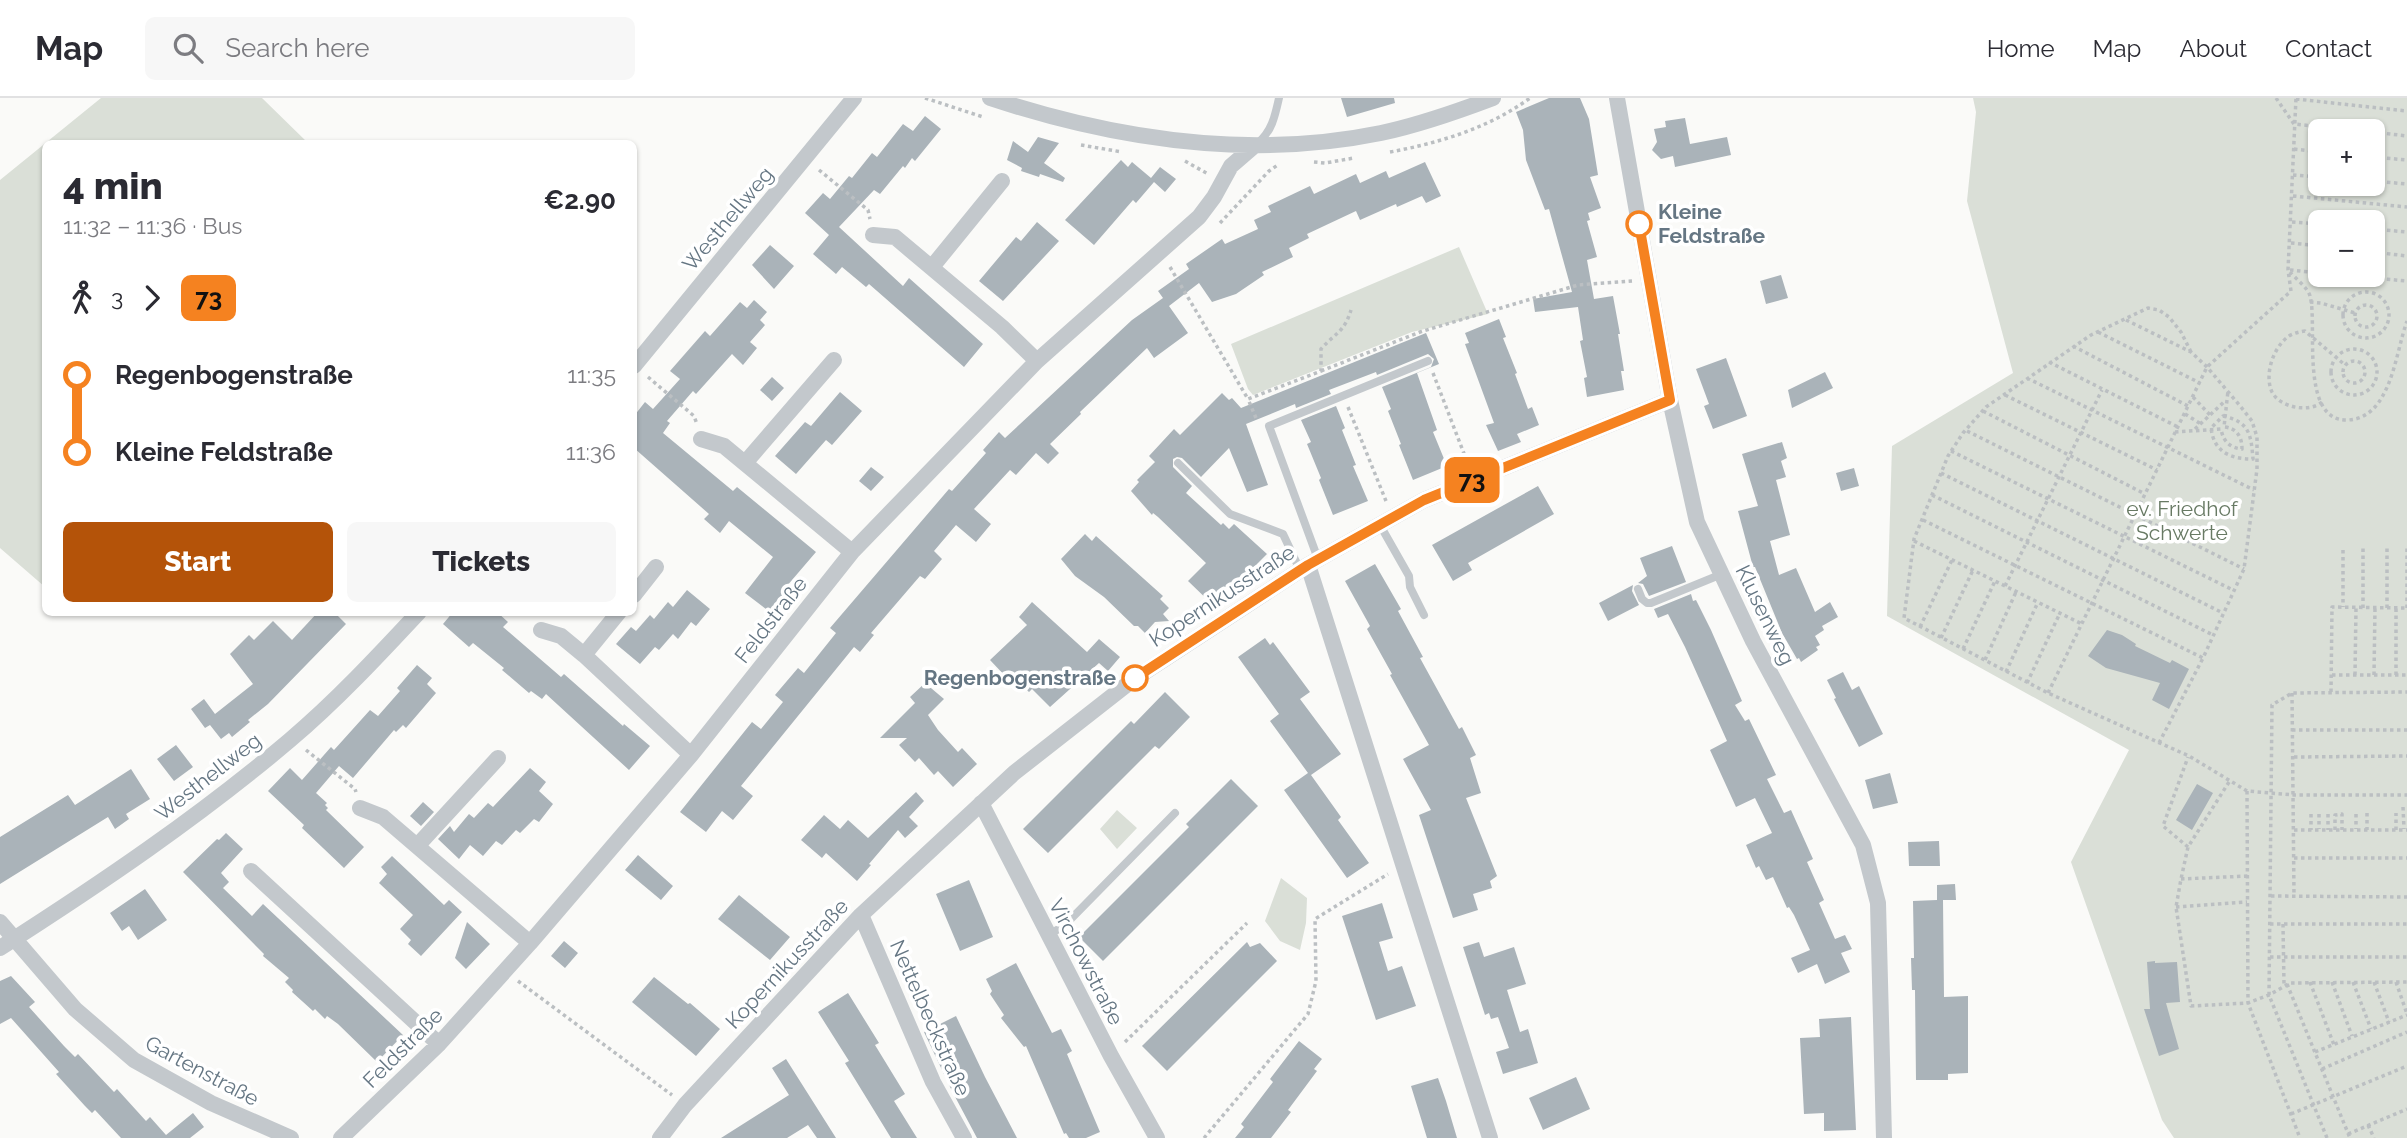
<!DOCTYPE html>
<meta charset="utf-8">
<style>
:root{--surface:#fff;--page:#f7f7f7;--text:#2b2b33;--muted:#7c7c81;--line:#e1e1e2;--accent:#b45309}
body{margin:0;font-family:Raleway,sans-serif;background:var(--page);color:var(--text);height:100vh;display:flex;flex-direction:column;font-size:26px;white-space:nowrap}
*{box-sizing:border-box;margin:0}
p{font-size:23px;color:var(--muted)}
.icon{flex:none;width:38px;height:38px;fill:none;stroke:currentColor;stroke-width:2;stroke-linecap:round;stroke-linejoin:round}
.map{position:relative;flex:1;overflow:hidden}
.details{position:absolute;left:42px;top:42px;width:595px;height:476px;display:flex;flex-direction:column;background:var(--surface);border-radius:10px;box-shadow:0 2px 5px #0004}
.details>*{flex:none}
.badge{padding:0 14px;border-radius:10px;font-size:24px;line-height:46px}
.fabs{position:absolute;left:2308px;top:21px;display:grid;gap:14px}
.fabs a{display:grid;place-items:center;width:77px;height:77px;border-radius:10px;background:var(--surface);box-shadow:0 2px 5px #0004;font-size:35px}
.map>.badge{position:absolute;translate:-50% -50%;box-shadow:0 0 0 4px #fff}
.legs{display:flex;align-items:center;gap:10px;height:77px;padding:0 21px;font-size:23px}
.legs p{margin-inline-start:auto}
.head{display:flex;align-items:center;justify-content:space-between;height:119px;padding:0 21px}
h1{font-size:38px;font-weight:800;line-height:52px}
.cta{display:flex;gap:14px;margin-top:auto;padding:14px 21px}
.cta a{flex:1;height:80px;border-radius:10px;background:var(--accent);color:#fff;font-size:28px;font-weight:800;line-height:80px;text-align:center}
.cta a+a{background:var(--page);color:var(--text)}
ul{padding:0 21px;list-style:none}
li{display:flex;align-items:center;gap:24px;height:77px;font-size:26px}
li i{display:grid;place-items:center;width:10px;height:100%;margin:0 9px;background:currentColor}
li i::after{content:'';width:18px;height:18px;margin:-9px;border:5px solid;border-radius:50%;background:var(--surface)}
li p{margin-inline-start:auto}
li:first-child i{background:linear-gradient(#0000 50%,currentColor 0)}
li:last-child i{background:linear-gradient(currentColor 50%,#0000 0)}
header{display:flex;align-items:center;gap:42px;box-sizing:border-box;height:98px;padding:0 35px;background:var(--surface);border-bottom:2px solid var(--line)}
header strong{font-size:33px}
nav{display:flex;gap:38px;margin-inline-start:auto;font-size:24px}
.search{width:490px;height:63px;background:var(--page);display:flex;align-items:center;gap:18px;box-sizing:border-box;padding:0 24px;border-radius:10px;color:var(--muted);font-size:26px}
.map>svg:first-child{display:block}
.green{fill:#dadfd7;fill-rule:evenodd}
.building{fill:#aab3b9}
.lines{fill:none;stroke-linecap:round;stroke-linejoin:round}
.path{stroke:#bbbfc2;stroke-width:3.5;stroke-dasharray:3.5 3.5;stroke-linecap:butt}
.service{stroke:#c3c8cc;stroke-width:8}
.minor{stroke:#c3c8cc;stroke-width:16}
.line-1-casing{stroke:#fff;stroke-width:16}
.line-1{stroke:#f58220;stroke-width:10}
.stop-1-dot{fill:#fff;stroke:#f58220;stroke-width:3.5}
.labels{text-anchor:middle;stroke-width:7;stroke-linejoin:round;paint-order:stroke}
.stop-label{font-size:21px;font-weight:bold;fill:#657683;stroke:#fff;text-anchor:start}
.street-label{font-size:21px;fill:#657683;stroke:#fff}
.park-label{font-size:21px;fill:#687a64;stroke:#fff}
</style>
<header>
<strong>Map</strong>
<div class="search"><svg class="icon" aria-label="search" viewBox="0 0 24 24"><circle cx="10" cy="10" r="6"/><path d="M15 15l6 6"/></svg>Search here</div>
<nav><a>Home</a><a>Map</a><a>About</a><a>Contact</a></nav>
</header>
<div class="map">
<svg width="2407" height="1040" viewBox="0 0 2407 1040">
<rect width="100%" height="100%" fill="#fafaf8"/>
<!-- green -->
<path class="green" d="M101,0H262L308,45L46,46L45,489L0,450V82Z
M1973,0H2407V1040H2174L2162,1022L2071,764L2129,652L1887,518L1892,348L2013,275L1967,103L1976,14ZM2320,33H2373V86H2320ZM2320,124H2373V177H2320Z
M1459,149L1488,216L1412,234L1253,297L1248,291L1231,246Z
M1117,712L1137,730L1117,751L1100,731Z
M1281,780L1307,800L1306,825L1300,852L1280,843L1265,823Z"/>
<!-- building -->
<path class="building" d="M1341,0H1394L1395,5L1347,19Z
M1549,0H1580L1589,21L1598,77L1590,79L1601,110L1588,115L1590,122L1587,123L1597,159L1587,162L1594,201L1613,198L1620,236H1618L1624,273H1621L1624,292L1587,299L1584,280L1587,279L1580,243L1583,242L1578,209L1535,214L1533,201L1572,194L1549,111L1545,112L1526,62L1523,32L1516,14Z
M925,18L941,31L915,63L912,60L905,70L903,68L880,96L874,92L839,129L903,188L909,180L983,246L964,269L869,186L866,189L842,169L836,176L813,156L829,137L805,115L823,95L830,101L849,78L852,80L872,55L877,59L903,26L913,33Z
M1685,20L1690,46L1727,39L1731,57L1675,69L1673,58L1661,61L1652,52L1657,44L1654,31L1666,29L1665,23Z
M1038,39L1059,45L1044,65L1065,80L1063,84L1040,76L1039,79L1021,73L1022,70L1007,62L1013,43L1028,54Z
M1121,62L1128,69L1132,64L1151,80L1160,69L1176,81L1165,94L1154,84L1136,105L1133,102L1094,147L1065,122Z
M1425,64L1441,98L1426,105L1422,98L1397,109L1396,106L1360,122L1356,113L1307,136L1309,140L1289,150L1293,159L1262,174L1264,177L1236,196L1212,204L1199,185L1169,208L1188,235L1154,260L1147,250L1080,314L1081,316L1050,346L1059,355L1048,366L1036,355L1016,377L1010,372L974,411L991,426L976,444L956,427L934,453L942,461L925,481L920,478L871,535L874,537L860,554L854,549L741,688L753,698L733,722L722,713L706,734L680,714L752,624L761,631L783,604L775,597L798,570L804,575L836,535L830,530L949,391L952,393L986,355L983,352L999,334L1005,340L1132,222L1163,200L1158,193L1189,171L1186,166L1222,141L1225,146L1258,131L1254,122L1271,114L1268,108L1310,88L1314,96L1356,76L1360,85L1386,73L1389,80Z
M1037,124L1059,143L1003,203L979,183L1016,139L1021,143Z
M770,147L794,168L774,191L752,167Z
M1781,177L1788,200L1766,206L1760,183Z
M754,202L767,214L760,222L765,227L750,244L757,250L743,267L732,256L696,296L693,293L667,323L670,325L663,335L733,393L737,389L816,454L786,489L789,492L771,515L745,495L773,459L729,423L720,435L704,421L709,416L634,350V318L645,304L653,311L680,281L670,273L705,233L710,238L740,204L747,210Z
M1499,221L1506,239L1503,240L1517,275L1515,276L1528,311L1532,309L1539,327L1517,336L1521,344L1498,353L1486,327L1494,325L1465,246L1469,245L1465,235Z
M1426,235L1439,266L1417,275L1437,332L1433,334L1447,368L1413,382L1399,347L1401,346L1388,313L1391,311L1382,289L1431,269L1434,261L1428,256L1377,277L1376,274L1329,292L1331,296L1296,310L1295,306L1246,326L1268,387L1247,394L1229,350L1201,379L1182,360L1177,359L1173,361V369L1192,388L1186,395L1221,427L1223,425L1229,431L1234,426L1267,456L1227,496L1230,499L1215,509L1188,483L1206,465L1158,419L1153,415L1152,417L1131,393L1139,384L1137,382L1155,364L1149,358L1174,331L1180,337L1222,295L1229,302L1232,300L1241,310Z
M1726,260L1747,318L1713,331L1704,308L1709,306L1696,271Z
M1825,274L1833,290L1792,310L1788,292Z
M772,279L784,290L772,303L760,292Z
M840,294L862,313L832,347L826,342L796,376L775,358L805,324L811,328Z
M1336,308L1345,330L1342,332L1356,367L1353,368L1368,403L1333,417L1319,382L1321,380L1307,346L1311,344L1301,322Z
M1782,344L1787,360L1781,363L1786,379L1776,382L1790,437L1770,443L1779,477L1796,470L1815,514L1830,504L1838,519L1822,528L1824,532L1815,538L1820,547L1816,549L1818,552L1801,564L1799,560L1797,561L1782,535L1755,469H1753L1738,413L1758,408L1742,356Z
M871,369L884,379L871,393L859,383Z
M1854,370L1859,388L1841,393L1836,375Z
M1538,388L1554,416L1468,465L1472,472L1453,483L1432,447Z
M1085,436L1092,443L1096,438L1163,498L1160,501L1169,510L1163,516L1169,523L1155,524L1145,535L1138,528H1134L1104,499L1075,478L1061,461Z
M1672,448L1686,484L1649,498L1643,486L1638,485L1647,478L1640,460Z
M1375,466L1401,511L1398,513L1423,559L1420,560L1459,631L1462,629L1476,657L1470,660L1481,695L1466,700L1497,778L1490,783L1492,790L1473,796L1478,812L1453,820L1419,717L1431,712L1403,661L1429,647L1390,577L1392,576L1367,531L1370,528L1345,483Z
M1633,487L1632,493L1639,507L1608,523L1599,505Z
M687,492L710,511L696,528L691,524L678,541L673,536L659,552L655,549L640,566L616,546L631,529L636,533L650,517L654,521L668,504L673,509Z
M1691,496L1693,503L1696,502L1711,532L1742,603L1735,607L1745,623L1749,621L1776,677L1767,681L1784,715L1791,712L1813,761L1807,764L1824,802L1819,805L1835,841L1845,837L1852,851L1841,855L1850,874L1825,886L1817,866L1798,875L1791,860L1810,852L1794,817L1789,809L1787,810L1773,779L1766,782L1759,768L1756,770L1746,747L1772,735L1755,700L1736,709L1710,652L1727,643L1685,549L1668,516L1658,520L1654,511Z
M1032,504L1087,554L1099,541L1120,559L1108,573L1099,565L1050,609L1032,591L1029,594L1011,576L1007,580L990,562L1027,527L1019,519Z
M318,514H334L346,526L268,606L248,622L250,624L232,639L229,635L221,641L210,627L205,630L191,611L204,601L215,616L253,586L230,556L249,537L254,542L273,523L292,542Z
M453,514H497L508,524L503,529L561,579L564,576L623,628L624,626L650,648L629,672L546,596L542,601L531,593L529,595L502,572L504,570L473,545L469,549L443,526Z
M2107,532L2122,537L2136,546L2135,548L2170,565L2172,562L2189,571L2169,611L2152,602L2160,585L2106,570L2088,558Z
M1265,540L1270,547L1273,544L1310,594L1300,601L1341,656L1311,677L1341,719L1338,722L1369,765L1347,780L1284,692L1308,675L1270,623L1279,616L1238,559Z
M417,567L432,580L427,586L436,595L406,630L403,627L396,634L394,632L353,680L339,668L316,695L327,705L325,707L328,710L326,712L364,749L344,770L302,730L304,727L268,693L290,670L302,682L331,649L334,652L370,612L378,618L400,593L397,590Z
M1843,574L1852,592L1859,588L1883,636L1859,649L1834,601L1836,600L1827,582Z
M925,585L944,601L928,617L938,632L958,654L962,650L977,666L953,689L938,673L934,677L919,660L915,664L899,647L907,640H880L915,605L910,599Z
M1165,594L1190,619L1159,651L1155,648L1048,755L1023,731L1131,623L1134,626Z
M176,647L193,669L174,683L157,661Z
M530,670L546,684L539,693L553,706L539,724L534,721L520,735L516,732L502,747L496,743L483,758L470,747L459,761L438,741L450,728L454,734L469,716L474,720L488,705L493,709Z
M131,671L150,701L126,716L129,721L115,731L108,719L0,786V739L68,697L75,707Z
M1890,675L1898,705L1873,711L1865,682Z
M1231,681L1258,708L1103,863L1079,839L1189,729L1186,726Z
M2197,686L2213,695L2192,732L2176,722Z
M916,694L924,703L909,719L918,728L905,740L898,732L869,766L871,767L857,783L826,755L822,760L801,742L824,717L840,731L848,722L868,740Z
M423,704L434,714L421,728L410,718Z
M226,735L243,751L221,775L229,784L223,790L252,818L263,806L403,937L377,964L338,926L327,918L325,921L315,911L313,913L292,894L293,892L285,884L289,880L263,858L264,856L183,774L217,741L219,742Z
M1939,743L1940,768H1909L1908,744Z
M638,757L673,788L661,802L625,772Z
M392,758L444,807L449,802L462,814L421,858L408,846L411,842L400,831L413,817L379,785L387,776L381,769Z
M969,782L993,839L960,853L936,796Z
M1955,786L1956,802H1943L1944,899L1968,898V975L1948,976V982H1916L1915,892H1912L1911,860H1914L1913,803L1937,802V787Z
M145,791L167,822L138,842L129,828L122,833L110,815Z
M739,797L790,839L770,862L718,821Z
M1382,805L1393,840L1379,844L1388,873L1402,868L1416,908L1376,922L1342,818Z
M467,824L490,846L466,871L455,860Z
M564,843L578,855L565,870L551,858Z
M1247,844L1250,849L1260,845L1277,863L1167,973L1142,948Z
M1479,844L1484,859L1514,849L1526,886L1507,892L1520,934L1528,931L1538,965L1503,976L1496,954L1509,950L1498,919L1491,921L1489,915L1485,917L1463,849Z
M2155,863V865L2177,864L2180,904L2166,905L2179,951L2159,958L2144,911H2150L2147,864Z
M1016,865L1052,935L1061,931L1072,953L1067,956L1100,1034L1086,1040H1069L1066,1035L1064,1036L1026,948L1024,949L1001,920L1004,917L990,896L992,893L986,881Z
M11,878L35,904L29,909L64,948L75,959L78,956L114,994L117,991L146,1023L150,1019L166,1037L193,1015L204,1029L190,1040H121L95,1012L92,1015L85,1008L56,976L59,974L11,920L0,926V883Z
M654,879L688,906L690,905L720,931L696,958L632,904Z
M848,895L879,945L875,947L905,996L894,1003L917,1040H891L845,965L849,963L818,914Z
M956,918L985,979L1017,1040H977L952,993L924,934Z
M1851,919L1856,1032L1824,1033V1015L1804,1016L1800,940L1820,939L1819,921Z
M1299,943L1322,961L1314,971L1317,973L1288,1012L1291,1014L1271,1040H1235L1244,1029L1241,1026L1273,984L1270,981Z
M786,961L836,1040H817L808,1027L787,1040H721L789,997L772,970Z
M1576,979L1590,1011L1543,1032L1529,1000Z
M1438,980L1446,1003L1457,1040H1427L1411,988Z"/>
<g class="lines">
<!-- path -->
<path class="path" d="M925,0L983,19
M2276,0L2294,26L2362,33
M2296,1L2407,13
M2373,34L2407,38
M1081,47L1122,54
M2294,51L2320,54
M1390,54C1439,45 1489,30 1530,0
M2373,59L2407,62
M1185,63L1208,76
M1314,64L1325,65L1354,60
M819,72L868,112L870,121
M2293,77L2320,79
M2373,83L2407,86
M2293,98L2407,109
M2292,124L2320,126
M1220,125L1269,73L1279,66
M2373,131L2407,134
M2291,145L2320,148
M2373,154L2407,158
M1170,169L1248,301
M2290,172L2320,175
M2290,174C2295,180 2308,190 2310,198C2318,226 2299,323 2347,322C2391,321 2395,256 2407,223
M2338,177L2407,183
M2343 217a23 23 0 1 1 46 0a23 23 0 1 1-46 0Z
M2310,204L2321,205L2355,215
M2355 218a11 11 0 1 1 22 0a11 11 0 1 1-22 0Z
M2098,234L2200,285
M2073,248L2188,308
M2331 274a23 23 0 1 1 46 0a23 23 0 1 1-46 0Z
M2191,254L2181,234L2169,219L2159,212L2148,210L2091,237L1986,309L1963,335L1948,358L1914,441L1904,520L2048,595L2189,658L2247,693L2294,697H2407
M2343 274a11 11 0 1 1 22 0a11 11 0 1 1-22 0Z
M2049,264L2178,329
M1321,273L1420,234L1578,187L1632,183
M1433,275L1468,366
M648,279L694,318L697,326
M2027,280L2254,392
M2005,297L2157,372
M2193,299L2210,317
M2322,304C2310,315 2280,310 2272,294C2264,277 2273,249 2289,238C2294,235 2299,234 2305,233L2345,267
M1348,309L1386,403
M1983,313L2145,396
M2185,316L2201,326
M2223,318C2250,324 2251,337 2253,361C2230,361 2214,354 2211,330Z
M1256,320L1248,301L1321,273V251C1335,235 1344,235 1351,212
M2195,331L2225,303
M1967,333L2244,471
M2175,334L2221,331C2223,343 2230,350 2242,351C2242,339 2237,330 2224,329L2228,293
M1951,353L2233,492
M1941,375L2223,515
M1932,397L2213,537
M1923,422L2203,560L2244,471L2257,371V339L2252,323L2241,309L2207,269L2191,254L2124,221
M1914,443L2082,526
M2343,452V509
M2005,488L2102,292
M2363,510V450
M2387,510V450
M2407,510V450
M1920,529L1952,462
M1941,540L1973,472
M1963,551L1995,483
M1985,562L2016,494
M2006,574L2038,504
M2332,577H2407
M2355,577L2356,510
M2374,577L2375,510
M2396,577V510
M2027,585L2060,515
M2331,594L2332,509L2407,510
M2048,595L2207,269L2291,193L2288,172L2296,0
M2292,595L2294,798
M2292,632H2407
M2159,645L2203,560
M306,652L355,691L356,694
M2294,659L2407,658
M2229,684L2188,749L2181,781L2176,809L2191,908L2248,905L2269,897L2290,885L2407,884
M2247,693L2248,905L2300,1040
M2403,709L2404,731
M2367,715V732
M2311,716V732
M2319,716V731
M2328,716V732
M2356,716V731
M2294,732H2407
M2335,732V717L2342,716V732
M2396,732V715
M2188,749L2163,728L2188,659
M2294,760H2407
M2181,781L2248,778
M2271,798L2407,799
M2176,809L2247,804
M2270,826H2407
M2283,826L2284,887
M2270,859H2407
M518,883L672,997
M2310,884L2334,947
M2332,884L2352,938
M2353,884L2371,931
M2374,884L2389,924
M2396,884L2407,916
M2287,886L2350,1040
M1125,944L1247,825
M2315,954L2407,917
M2322,971L2407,934
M2291,1016L2407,968
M2368,1027L2374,1040
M2348,1036L2407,1011
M1204,1040L1308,916L1316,883L1315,821L1388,776
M2327,1040L2269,897L2272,607L2292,595L2407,594"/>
<!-- service -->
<path class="service" d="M1258,45C1272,33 1275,18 1279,0
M1178,365L1230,416L1283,436L1300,472
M1380,427L1409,478L1410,489L1424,517
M1318,461L1269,328L1428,263
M1638,491L1642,501L1647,505H1651L1722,476
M1048,837L1064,828L1175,715"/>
<!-- minor -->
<path class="minor" d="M990,0C1117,42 1249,62 1381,35C1419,27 1456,14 1493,0
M1617,0L1670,302L1697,424L1753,543L1863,747L1878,805L1884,1040
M873,137L895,139L1002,229L1037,263
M932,169L1002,83
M634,268L854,0
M701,341L724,348L852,454
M745,365L834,262
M1308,467L1490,1040
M634,497L656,469
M541,532L561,538L584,557L691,657
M584,557L619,514
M981,705L1111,958L1157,1040
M360,710L383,719L530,845
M418,747L498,660
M251,773L439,946
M861,817L933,984L964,1040
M0,824L75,911L134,962L211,1005L291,1040
M0,850C100,786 199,719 290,642C336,603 378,558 419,514
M341,1040L439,946L530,845L691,657L852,454L1037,263L1199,119L1214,99L1231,68L1253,49
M660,1040L685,1007L861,817L1014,675L1134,581L1308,467L1424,402L1670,302"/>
</g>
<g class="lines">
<defs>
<path id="line-1" d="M1135,580L1308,467L1424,402L1670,302L1639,126"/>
</defs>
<!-- line-1 casing -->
<use href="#line-1" class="line-1-casing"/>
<!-- line-1 -->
<use href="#line-1" class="line-1"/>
</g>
<!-- markers -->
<g class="stop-1-dot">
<circle cx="1639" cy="126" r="12"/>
<circle cx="1135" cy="580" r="12"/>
</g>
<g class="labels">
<!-- stop labels -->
<g class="stop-label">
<text x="1658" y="121">Kleine<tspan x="1658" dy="24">Feldstraße</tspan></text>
<text x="1116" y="587" text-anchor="end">Regenbogenstraße</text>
</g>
<!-- street labels -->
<g class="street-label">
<text transform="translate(728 121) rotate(-50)" y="7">Westhellweg</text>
<text transform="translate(1222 498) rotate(-33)" y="7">Kopernikusstraße</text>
<text transform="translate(1765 517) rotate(64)" y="7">Klusenweg</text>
<text transform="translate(771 522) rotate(-52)" y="7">Feldstraße</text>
<text transform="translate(208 679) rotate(-38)" y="7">Westhellweg</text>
<text transform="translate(1086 864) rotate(63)" y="7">Virchowstraße</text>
<text transform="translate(787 866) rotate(-47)" y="7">Kopernikusstraße</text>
<text transform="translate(930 920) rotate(66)" y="7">Nettelbeckstraße</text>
<text transform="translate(403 950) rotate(-45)" y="7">Feldstraße</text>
<text transform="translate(202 973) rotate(28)" y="7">Gartenstraße</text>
</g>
<!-- park labels -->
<g class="park-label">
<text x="2182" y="418">ev. Friedhof<tspan x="2182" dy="24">Schwerte</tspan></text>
</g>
</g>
</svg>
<div class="fabs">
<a>+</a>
<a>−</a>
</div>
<b class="badge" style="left:1472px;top:382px;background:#f58220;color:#111">73</b>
<section class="details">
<div class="head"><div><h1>4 min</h1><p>11:32 – 11:36 · Bus</p></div><b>€2.90</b></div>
<div class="legs"><svg class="icon" aria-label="walk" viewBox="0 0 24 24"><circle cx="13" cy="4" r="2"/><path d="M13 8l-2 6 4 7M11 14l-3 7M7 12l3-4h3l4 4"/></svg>3<svg class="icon" aria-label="forward" viewBox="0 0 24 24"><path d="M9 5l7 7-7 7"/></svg><b class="badge" style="background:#f58220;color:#111">73</b></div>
<ul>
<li><i style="color:#f58220"></i><b>Regenbogenstraße</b><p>11:35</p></li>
<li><i style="color:#f58220"></i><b>Kleine Feldstraße</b><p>11:36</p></li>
</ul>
<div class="cta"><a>Start</a><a>Tickets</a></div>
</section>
</div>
